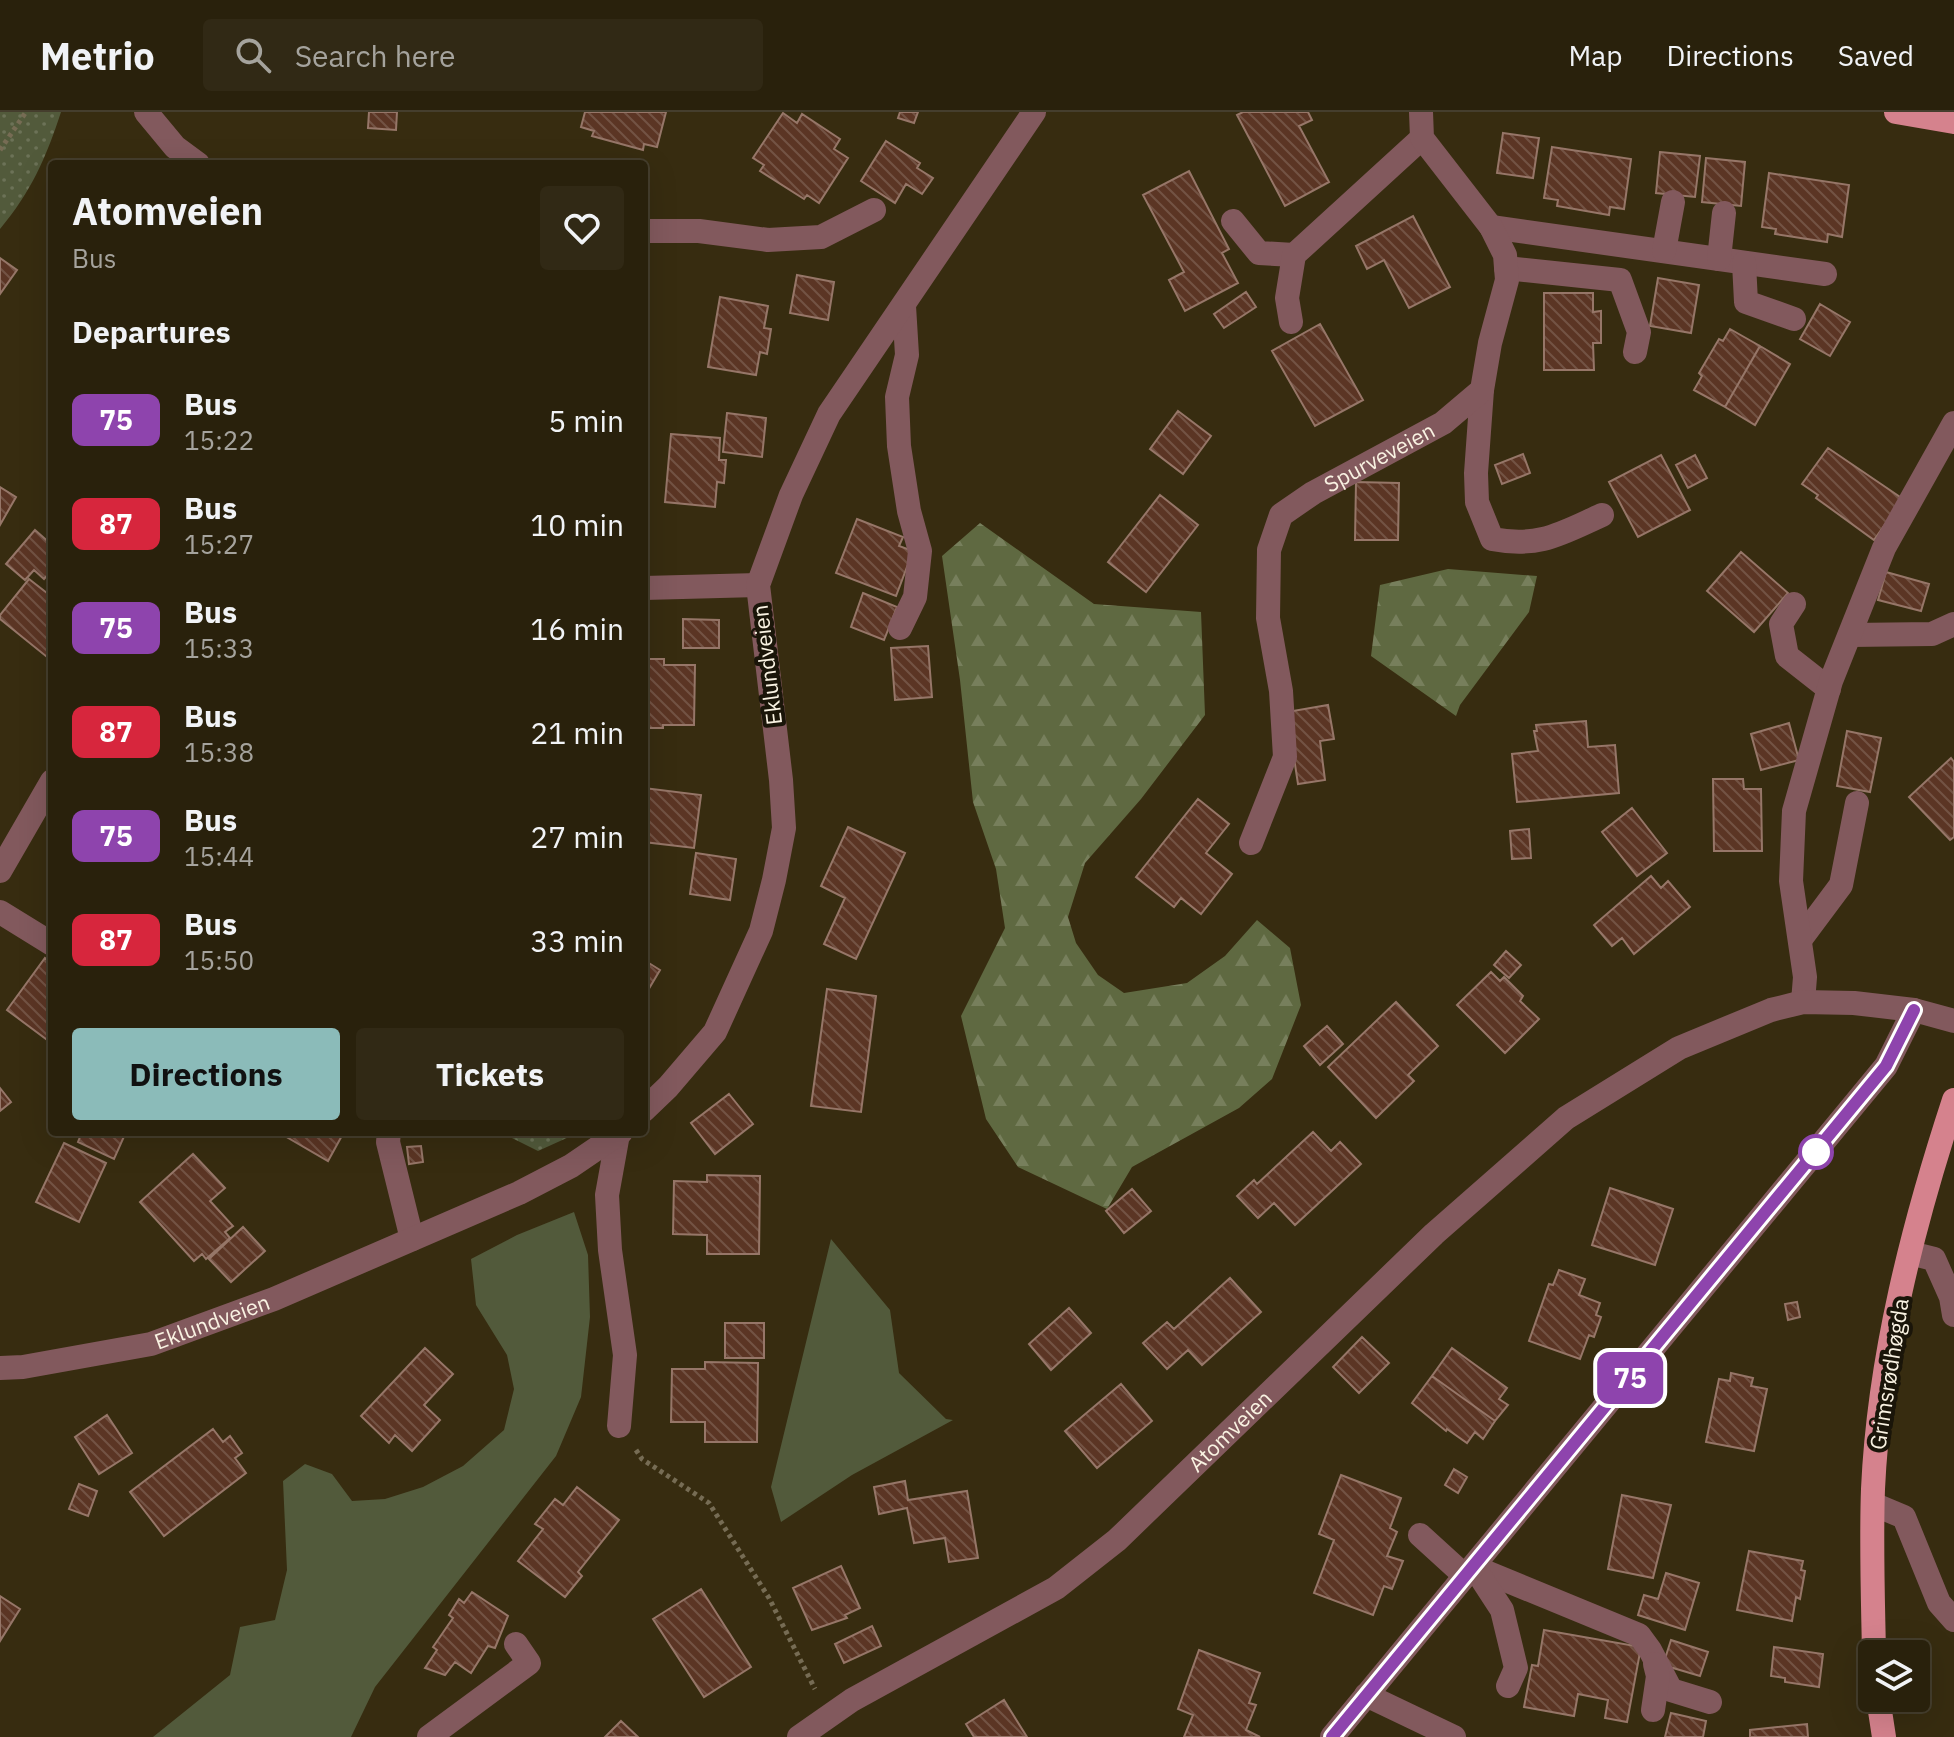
<!DOCTYPE html>
<meta charset="utf-8">
<style>
:root{--surface:#29210c;--page:#312915;--text:#f1f3f6;--muted:#a5a39d;--line:#453e2d;--accent:#8bbbb9}
body{margin:0;font-family:"IBM Plex Sans",sans-serif;background:var(--page);color:var(--text);height:100vh;display:flex;flex-direction:column;font-size:30px;white-space:nowrap}
*{box-sizing:border-box;margin:0}
p{font-size:26px;color:var(--muted)}
.icon{flex:none;width:44px;height:44px;fill:none;stroke:currentColor;stroke-width:2;stroke-linecap:round;stroke-linejoin:round}
.map{position:relative;flex:1;overflow:hidden}
.panel{position:absolute;left:48px;top:48px;width:600px;height:976px;display:flex;flex-direction:column;background:var(--surface);border-radius:8px;box-shadow:0 8px 32px #0002,0 0 0 2px var(--line)}
.panel>*{flex:none}
.badge{padding:0 16px;border-radius:12px;font-size:28px;line-height:52px}
.tools{position:absolute;left:1858px;top:1528px;display:grid;gap:16px}
.tools a{display:grid;place-items:center;width:72px;height:72px;border-radius:8px;background:var(--surface);box-shadow:0 8px 32px #0002,0 0 0 2px var(--line);font-size:40px}
.map>.badge{position:absolute;translate:-50% -50%;box-shadow:0 0 0 4px #fff}
h2{padding:0 24px;font-size:30px;line-height:72px}
.round{display:grid;place-items:center;flex:none;width:84px;height:84px;border-radius:8px;background:var(--page)}
.overview{display:flex;align-items:center;justify-content:space-between;height:136px;padding:0 24px}
h1{font-size:38px;font-weight:700;line-height:60px}
.cta{display:flex;gap:16px;margin-top:auto;padding:16px 24px}
.cta a{flex:1;height:92px;border-radius:8px;background:var(--accent);color:#111;font-size:32px;font-weight:700;line-height:92px;text-align:center}
.cta a+a{background:var(--page);color:var(--text)}
ul{padding:0;list-style:none}
li{display:flex;align-items:center;gap:24px;height:104px;padding:0 24px}
li div{flex:1}
li b{display:block;font-size:30px}
li em{font-style:normal}
li .badge{min-width:88px;font-weight:700;text-align:center}
header{display:flex;align-items:center;gap:48px;box-sizing:border-box;height:112px;padding:0 40px;background:var(--surface);border-bottom:2px solid var(--line)}
header strong{font-size:38px}
nav{display:flex;gap:44px;margin-inline-start:auto;font-size:28px}
.search{width:560px;height:72px;background:var(--page);display:flex;align-items:center;gap:20px;box-sizing:border-box;padding:0 28px;border-radius:8px;color:var(--muted);font-size:30px}
.map>svg:first-child{display:block}
.green{fill:#525a3b}
.forest{fill:url(#forest-firs)}
.park{fill:url(#park-dots)}
.building{fill:url(#building-back-hatch);stroke:#967668;stroke-width:2}
.lines{fill:none;stroke-linecap:round;stroke-linejoin:round}
.path{stroke:#766c54;stroke-width:5;stroke-dasharray:4 4;stroke-linecap:butt}
.minor{stroke:#82595d;stroke-width:24}
.major{stroke:#d5828d;stroke-width:24}
.line-casing{stroke:#fff;stroke-width:18}
.line{stroke:#8e44ad;stroke-width:12}
.stop-dot{fill:#fff;stroke:#8e44ad;stroke-width:4}
.labels{text-anchor:middle;stroke-width:8;stroke-linejoin:round;paint-order:stroke}
.street-label{font-size:22px;fill:#f9f2e2;stroke:#1a1509}
</style>
<header>
<strong>Metrio</strong>
<div class="search"><svg class="icon" aria-label="search" viewBox="0 0 24 24"><circle cx="10" cy="10" r="6"/><path d="M15 15l6 6"/></svg>Search here</div>
<nav><a>Map</a><a>Directions</a><a>Saved</a></nav>
</header>
<div class="map">
<svg width="1954" height="1625" viewBox="0 0 1954 1625">
<defs>
<pattern id="forest-firs" width="22" height="20" patternUnits="userSpaceOnUse" patternTransform="scale(2)"><rect width="22" height="20" fill="#5f6941"/><path d="M5 1l3.5 6h-7zM16 11l3.5 6h-7z" fill="#777f5c"/></pattern>
<pattern id="park-dots" width="8" height="8" patternUnits="userSpaceOnUse" patternTransform="scale(2)"><rect width="8" height="8" fill="#525a3b"/><path d="M2 2h.1M6 6h.1" fill="none" stroke="#6c7257" stroke-width="1.8" stroke-linecap="round"/></pattern>
<pattern id="building-back-hatch" width="6" height="6" patternUnits="userSpaceOnUse" patternTransform="scale(2)"><rect width="6" height="6" fill="#5b3524"/><path d="M-1 5l2 2M0 0l6 6M5-1l2 2" fill="none" stroke="#735344"/></pattern>
</defs>
<rect width="100%" height="100%" fill="#372c10"/>
<!-- green -->
<path class="green" d="M574,1100L588,1143L590,1205L581,1285L556,1344L375,1575L351,1625H153L230,1563L240,1515L275,1508L287,1458L283,1369L305,1352L332,1362L352,1389L385,1387L423,1375L463,1354L504,1318L514,1277L507,1243L476,1193L471,1147L517,1123Z
M831,1127L890,1198L899,1261L946,1307L953,1308L852,1363L781,1410L771,1375Z"/>
<!-- forest -->
<path class="forest" d="M980,411L1094,492L1201,500L1205,603L1141,687L1085,751L1068,805L1076,831L1098,863L1124,881L1187,871L1225,844L1257,808L1290,836L1301,893L1272,967L1239,996L1132,1055L1107,1097L1018,1055L986,1007L961,904L1005,816L996,757L973,690L960,568L942,444Z
M1448,457L1537,464L1529,500L1460,593L1456,604L1371,544L1380,473Z"/>
<!-- park -->
<path class="park" d="M0,0H61C46,46 31,80 0,117Z
M500,1020H580L538,1039Z"/>
<!-- building -->
<path class="building" d="M369,0H397L396,18L368,16Z
M585,0H666L657,35L644,32L643,38L592,24L594,19L581,15Z
M900,0H918L914,11L898,6Z
M1243,0H1308L1312,8L1299,14L1329,70L1285,94L1237,3Z
M783,1L797,11L802,2L840,27L834,37L848,46L819,91L807,83L804,87L760,59L764,53L753,46Z
M1503,21L1539,26L1533,66L1497,61Z
M886,29L920,51L917,56L933,66L922,82L906,72L895,91L861,69Z
M1552,35L1631,47L1624,97L1610,95L1609,103L1557,94L1558,88L1544,86Z
M1660,40L1700,44L1695,85L1656,81Z
M1706,46L1745,50L1741,94L1702,90Z
M1189,59L1229,137L1222,141L1238,171L1185,199L1169,168L1184,160L1143,83Z
M1769,61L1849,73L1842,125L1828,122L1827,130L1775,122L1776,117L1762,115Z
M1413,104L1450,175L1409,196L1384,148L1367,157L1356,134Z
M0,146L17,158L0,182Z
M797,163L834,170L828,208L790,201Z
M1658,166L1699,173L1691,221L1650,214Z
M1246,180L1256,195L1224,216L1214,202Z
M1544,181H1593V200L1601,199V231H1593L1594,258H1544Z
M720,185L768,194L764,216L771,217L767,242L760,240L756,263L708,255Z
M1820,192L1850,210L1830,244L1800,227Z
M1320,212L1363,288L1315,314L1272,239Z
M1730,217L1760,234L1725,295L1694,278L1702,264L1699,261L1719,227L1723,229Z
M1760,234L1790,252L1755,313L1725,295Z
M1178,299L1211,324L1183,362L1150,337Z
M727,301L766,306L762,345L723,340Z
M671,322L720,326L719,348H726L724,371L717,370L715,395L665,390Z
M1828,336L1903,387L1874,428L1816,386L1818,383L1802,372Z
M1523,342L1530,361L1502,372L1495,353Z
M1661,343L1690,398L1638,425L1609,370Z
M1695,343L1707,366L1688,376L1676,353Z
M1356,370L1399,371L1398,428H1355Z
M0,375L16,385L0,413Z
M1160,383L1198,413L1146,480L1108,450Z
M857,407L903,425L899,434L913,439L896,484L836,461Z
M35,418L52,433V458L44,467L34,458L25,468L6,452Z
M1741,440L1788,481L1754,520L1707,479Z
M1886,460L1929,472L1921,499L1878,488Z
M29,467L52,485V549L0,507V503Z
M863,481L897,495L884,528L851,515Z
M683,507L719,508V536H683Z
M928,534L932,585L895,588L891,536Z
M644,547H664V553H695L694,613H663V616H644Z
M1328,593L1334,627L1320,629L1325,668L1298,672L1287,600Z
M1586,609L1588,635L1615,633L1619,681L1517,690L1512,642L1538,639L1534,619H1537L1536,613Z
M1789,611L1799,648L1761,658L1751,622Z
M1847,619L1881,626L1870,680L1837,674Z
M1951,646L1954,650V725L1950,728L1909,685Z
M1713,667H1743L1744,677H1761L1762,739H1714Z
M644,676L701,683L694,736L644,730Z
M1198,687L1229,712L1206,741L1232,762L1201,802L1181,786L1174,795L1136,765Z
M1632,696L1667,741L1637,764L1602,720Z
M848,715L905,741L856,847L824,832L845,786L821,774Z
M1529,717L1531,746L1512,747L1510,719Z
M696,741L736,747L730,788L690,782Z
M1651,764L1661,776L1668,769L1690,795L1634,842L1622,826L1612,834L1594,813Z
M1506,839L1521,853L1509,866L1494,853Z
M45,846L52,851L50,930L7,898Z
M644,848L660,858L644,885Z
M1491,860L1500,869L1504,865L1523,884L1520,889L1539,907L1505,941L1457,893Z
M827,877L876,884L861,1000L811,994Z
M1396,890L1438,934L1408,963L1414,969L1376,1006L1328,955Z
M1327,914L1343,932L1320,953L1304,934Z
M0,976L11,990L0,999Z
M729,982L753,1012L715,1042L691,1011Z
M82,1020H126L114,1047L78,1030Z
M278,1020H344L328,1049Z
M1313,1020L1331,1039L1340,1030L1361,1052L1295,1113L1274,1091L1258,1106L1237,1084L1254,1068L1257,1072Z
M64,1031L106,1051L79,1110L36,1090Z
M421,1034L423,1050L409,1052L407,1035Z
M193,1042L225,1076L210,1089L233,1114L225,1120L230,1126L206,1147L202,1142L194,1149L140,1090Z
M707,1063L760,1064L759,1142H707V1123L673,1122L674,1069L707,1070Z
M1610,1076L1673,1097L1655,1153L1592,1133Z
M1132,1077L1151,1099L1124,1121L1106,1099Z
M243,1115L265,1139L231,1170L209,1147Z
M1559,1158L1585,1167L1579,1183L1600,1191L1596,1203L1601,1205L1594,1225L1589,1223L1580,1247L1529,1229L1549,1172L1553,1173Z
M1230,1166L1261,1200L1202,1253L1188,1238L1167,1257L1143,1231L1167,1210L1174,1217Z
M1797,1190L1800,1205L1788,1208L1785,1192Z
M1069,1196L1091,1221L1051,1258L1029,1232Z
M725,1211H764V1246H725Z
M1362,1225L1389,1251L1359,1281L1333,1255Z
M425,1236L453,1262L424,1293L440,1308L412,1339L395,1323L389,1331L361,1304Z
M1452,1236L1507,1276L1499,1287L1508,1293L1495,1309L1432,1264Z
M705,1250L758,1251L757,1330H705V1310H671L672,1257H705Z
M1731,1261L1753,1266L1751,1274L1767,1277L1754,1339L1706,1330L1719,1267L1730,1269Z
M1432,1264L1495,1309L1483,1327L1475,1320L1467,1331L1447,1317L1446,1319L1412,1291Z
M1121,1272L1152,1309L1097,1356L1065,1319Z
M107,1303L132,1341L99,1362L75,1325Z
M213,1317L223,1330L230,1324L242,1341L235,1346L246,1361L164,1424L130,1380Z
M1454,1357L1467,1365L1458,1381L1445,1373Z
M1341,1363L1401,1386L1390,1416L1397,1420L1387,1444L1403,1449L1392,1477L1384,1474L1373,1503L1314,1481L1334,1428L1319,1422Z
M905,1369L908,1388L967,1379L978,1446L949,1450L945,1426L914,1431L907,1396L879,1402L874,1375Z
M79,1372L97,1379L88,1404L69,1397Z
M577,1375L619,1408L578,1460L582,1464L565,1485L518,1449L543,1417L535,1412L555,1387L563,1393Z
M1622,1383L1671,1393L1653,1466L1608,1457Z
M1749,1439L1803,1449L1801,1458L1805,1459L1800,1487L1796,1485L1792,1509L1737,1498Z
M841,1454L860,1496L845,1503L847,1506L812,1518L793,1476Z
M1666,1461L1699,1471L1685,1518L1638,1503L1644,1483L1658,1487Z
M701,1477L751,1555L704,1585L653,1507Z
M472,1480L508,1504L495,1536L488,1534L471,1561L455,1550L445,1563L425,1556L437,1538L433,1535L453,1506L449,1503L459,1487L464,1491Z
M0,1484L20,1497L0,1529Z
M872,1514L881,1534L844,1551L835,1532Z
M1544,1518L1641,1535L1627,1610L1605,1606L1608,1588L1578,1582L1574,1604L1524,1595L1532,1553L1538,1554Z
M1671,1528L1708,1540L1700,1564L1663,1553Z
M1774,1535L1823,1542L1819,1575L1785,1570V1566L1771,1564Z
M1199,1538L1260,1561L1249,1591L1256,1593L1246,1618L1260,1625H1184L1193,1603L1178,1597Z
M1004,1588L1027,1625H974L966,1612Z
M1671,1601L1706,1609L1703,1625H1665Z
M621,1609L638,1625H605Z
M1807,1612L1808,1625H1750V1618Z"/>
<g class="lines">
<!-- path -->
<path class="path" d="M0,38L26,0
M636,1338L642,1347L709,1391L769,1486L815,1577"/>
<!-- minor -->
<g class="minor">
<path d="M146,0L175,35L198,52"/>
<path d="M1233,109L1259,141L1294,143"/>
<path d="M1491,115L1825,162"/>
<path d="M644,119H699L768,128L821,125L874,98"/>
<path d="M1664,139L1673,90"/>
<path d="M1719,147L1724,101"/>
<path d="M1744,151L1746,190L1794,207"/>
<path d="M1506,156L1620,168L1639,220L1635,240"/>
<path d="M1291,210L1287,186L1294,143L1422,26"/>
<path d="M1482,278L1476,361L1477,390L1492,427C1539,436 1560,422 1602,403"/>
<path d="M644,476L758,473"/>
<path d="M1794,492L1781,512L1787,544L1829,577"/>
<path d="M900,516L915,485L920,439L909,399L899,334L897,285L907,243L904,194"/>
<path d="M1850,523L1932,522L1954,512"/>
<path id="s1" d="M1251,731L1285,645L1281,579L1268,506L1269,438L1281,403L1313,381L1443,311L1482,278L1490,231L1507,168L1505,143L1491,115L1422,26L1421,0"/>
<path d="M0,759L52,669"/>
<path d="M0,800L52,832"/>
<path d="M1800,828L1841,773L1857,691"/>
<path d="M1803,890L1805,865L1791,769L1794,699L1831,569L1884,436L1954,311"/>
<path d="M644,998L668,975L715,920L761,819L774,768L784,716L781,668L758,473L791,383L829,302L1034,0"/>
<path d="M389,1020L388,1030L412,1127"/>
<path d="M618,1022L607,1083L610,1138L625,1243L619,1314"/>
<path d="M1910,1141L1934,1147L1951,1185L1954,1203"/>
<path id="s2" d="M0,1256L23,1255L151,1232L274,1187L519,1081L571,1054L621,1020"/>
<path d="M1873,1392L1904,1405L1939,1491L1954,1508"/>
<path d="M1420,1423L1465,1464"/>
<path d="M1474,1455L1639,1523L1650,1538L1671,1578L1710,1590"/>
<path d="M1474,1455L1502,1498L1516,1556L1508,1574"/>
<path d="M1366,1583L1454,1625"/>
<path d="M1653,1598L1658,1564L1655,1552"/>
<path d="M429,1625L529,1551L516,1532"/>
<path id="s3" d="M799,1625L852,1588L1056,1476L1117,1428L1434,1122L1566,1006L1679,936L1771,898L1803,890L1854,891L1914,898L1954,909"/>
<path d="M1332,1625L1886,954L1914,898"/>
</g>
<!-- major -->
<path class="major" d="M1896,0L1954,10
M1874,1542C1873,1487 1871,1432 1873,1377C1879,1245 1913,1113 1954,988
M1878,1586L1884,1625"/>
</g>
<g class="lines">
<defs>
<path id="line" d="M1332,1625L1886,954L1914,898"/>
</defs>
<!-- line casing -->
<use href="#line" class="line-casing"/>
<!-- line -->
<use href="#line" class="line"/>
</g>
<!-- markers -->
<circle class="stop-dot" cx="1816" cy="1040" r="16"/>
<g class="labels">
<!-- street labels -->
<g class="street-label">
<text dy="8" stroke="none"><textPath href="#s1" startOffset="452">Spurveveien</textPath></text>
<text transform="translate(767 553) rotate(-97)" y="8">Eklundveien</text>
<text dy="8" stroke="none"><textPath href="#s2" startOffset="218">Eklundveien</textPath></text>
<text transform="translate(1889 1262) rotate(-81)" y="8">Grimsrødhøgda</text>
<text dy="8" stroke="none"><textPath href="#s3" startOffset="532">Atomveien</textPath></text>
</g>
</g>
</svg>
<div class="tools">
<a><svg class="icon" aria-label="layers" viewBox="0 0 24 24"><path d="M12 4l9 5-9 5-9-5zM3 14l9 5 9-5"/></svg></a>
</div>
<b class="badge" style="left:1630px;top:1266px;background:#8e44ad;color:#fff">75</b>
<section class="panel">
<div class="overview"><div><h1>Atomveien</h1><p>Bus</p></div><a class="round"><svg class="icon" aria-label="heart" viewBox="0 0 24 24"><path d="M12 20l-8-8c-3-5 5-10 8-4 3-6 11-1 8 4z"/></svg></a></div>
<h2>Departures</h2>
<ul>
<li><span class="badge" style="background:#8e44ad;color:#fff">75</span><div><b>Bus</b><p>15:22</p></div><em>5 min</em></li>
<li><span class="badge" style="background:#d7263d;color:#fff">87</span><div><b>Bus</b><p>15:27</p></div><em>10 min</em></li>
<li><span class="badge" style="background:#8e44ad;color:#fff">75</span><div><b>Bus</b><p>15:33</p></div><em>16 min</em></li>
<li><span class="badge" style="background:#d7263d;color:#fff">87</span><div><b>Bus</b><p>15:38</p></div><em>21 min</em></li>
<li><span class="badge" style="background:#8e44ad;color:#fff">75</span><div><b>Bus</b><p>15:44</p></div><em>27 min</em></li>
<li><span class="badge" style="background:#d7263d;color:#fff">87</span><div><b>Bus</b><p>15:50</p></div><em>33 min</em></li>
</ul>
<div class="cta"><a>Directions</a><a>Tickets</a></div>
</section>
</div>
